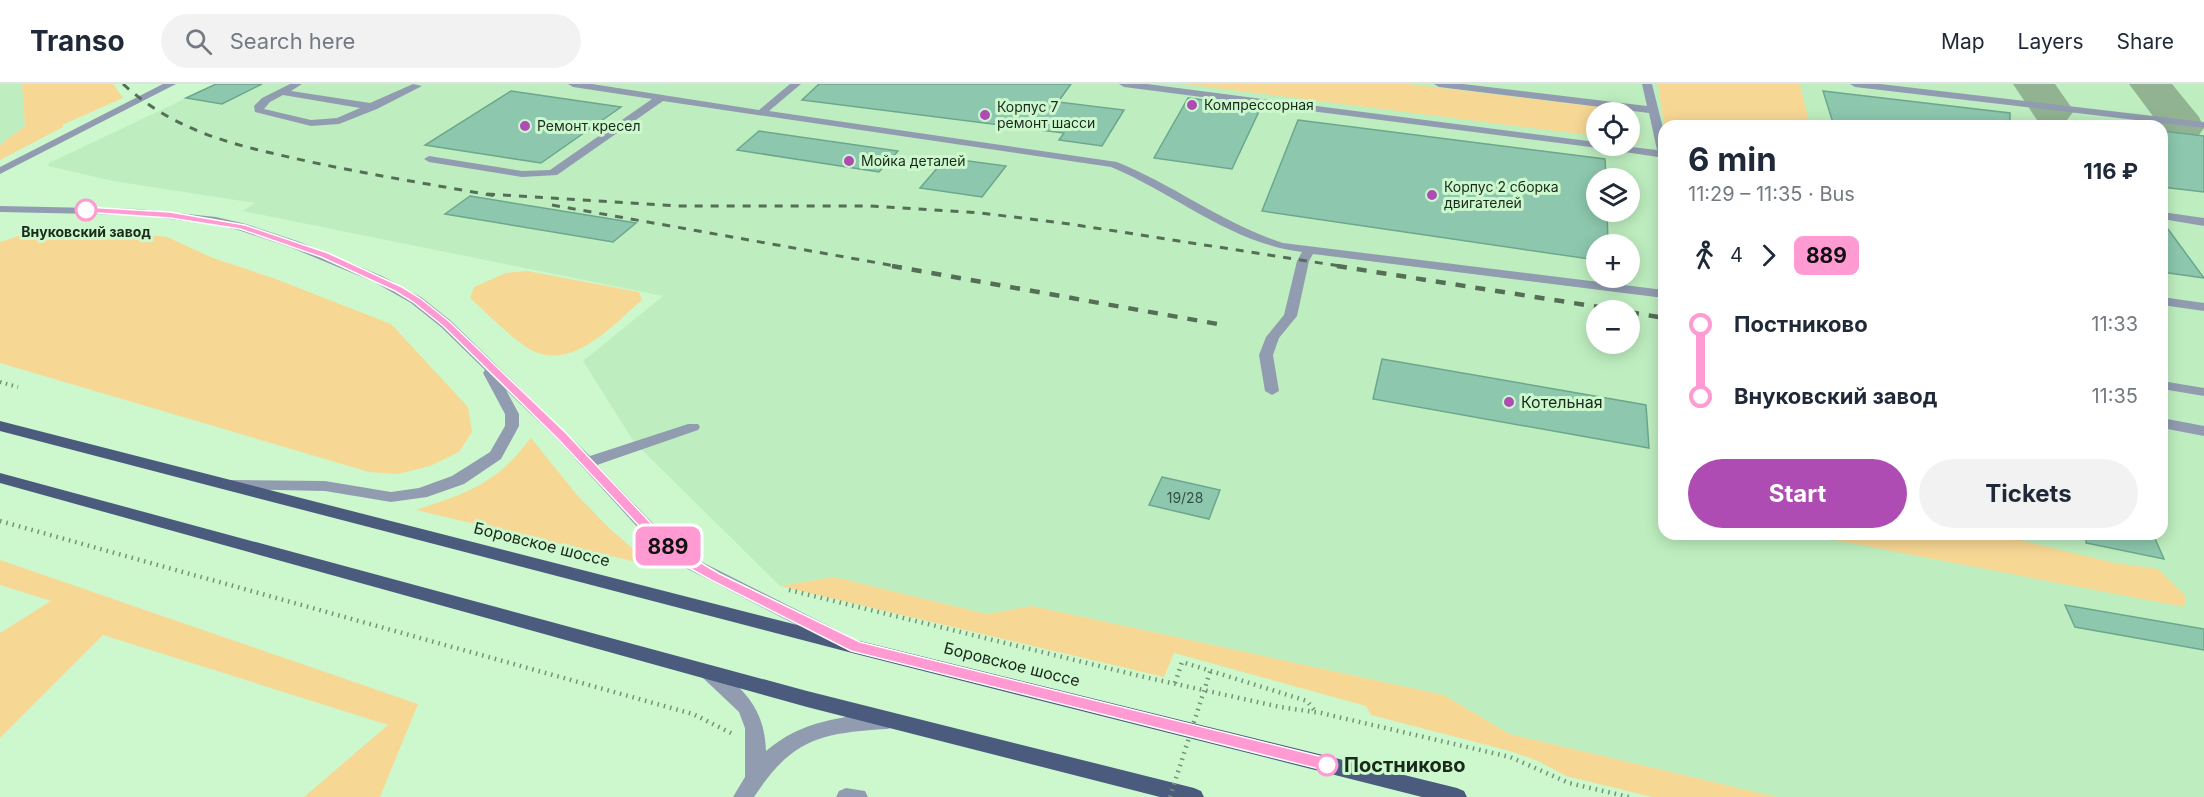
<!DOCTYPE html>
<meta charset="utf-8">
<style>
:root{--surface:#fff;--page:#f2f2f3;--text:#1f2937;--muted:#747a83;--line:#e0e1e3;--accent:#ae4cb4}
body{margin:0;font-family:Inter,sans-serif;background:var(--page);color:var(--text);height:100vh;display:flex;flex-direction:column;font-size:22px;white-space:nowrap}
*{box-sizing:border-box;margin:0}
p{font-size:20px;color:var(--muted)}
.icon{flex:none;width:33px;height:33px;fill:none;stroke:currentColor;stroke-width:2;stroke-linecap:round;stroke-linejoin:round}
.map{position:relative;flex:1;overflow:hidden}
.sheet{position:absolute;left:1658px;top:36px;width:510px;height:420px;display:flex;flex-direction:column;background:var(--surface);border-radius:18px;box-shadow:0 3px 15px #0003}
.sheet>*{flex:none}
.badge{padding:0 12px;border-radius:9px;font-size:21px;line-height:39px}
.buttons{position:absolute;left:1586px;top:18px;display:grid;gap:12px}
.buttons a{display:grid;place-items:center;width:54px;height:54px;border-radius:50%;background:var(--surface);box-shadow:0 3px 15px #0003;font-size:30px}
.map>.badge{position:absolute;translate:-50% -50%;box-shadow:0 0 0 3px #fff}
.legs{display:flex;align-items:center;gap:9px;height:66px;padding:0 30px;font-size:20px}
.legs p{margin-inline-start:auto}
.head{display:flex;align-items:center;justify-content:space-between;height:102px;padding:0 30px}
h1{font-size:33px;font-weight:700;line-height:45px}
.button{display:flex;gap:12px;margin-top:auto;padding:12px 30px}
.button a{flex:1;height:69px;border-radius:36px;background:var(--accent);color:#fff;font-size:24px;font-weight:700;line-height:69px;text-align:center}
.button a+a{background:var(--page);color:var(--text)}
ul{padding:0 30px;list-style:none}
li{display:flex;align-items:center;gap:21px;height:72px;font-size:22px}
li i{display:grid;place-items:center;width:9px;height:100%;margin:0 8px;background:currentColor}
li i::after{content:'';width:15px;height:15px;margin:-8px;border:4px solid;border-radius:50%;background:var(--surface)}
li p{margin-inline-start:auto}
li:first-child i{background:linear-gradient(#0000 50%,currentColor 0)}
li:last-child i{background:linear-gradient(currentColor 50%,#0000 0)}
header{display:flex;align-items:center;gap:36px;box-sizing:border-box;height:84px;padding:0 30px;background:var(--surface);border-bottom:2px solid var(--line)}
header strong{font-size:28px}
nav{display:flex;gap:33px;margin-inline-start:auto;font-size:21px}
.search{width:420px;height:54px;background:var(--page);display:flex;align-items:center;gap:15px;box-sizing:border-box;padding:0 21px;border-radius:33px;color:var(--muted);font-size:22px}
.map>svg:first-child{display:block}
.built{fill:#beeebf;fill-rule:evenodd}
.green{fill:#f7d794}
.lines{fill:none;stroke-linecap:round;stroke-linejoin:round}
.taxiway{fill:#91b392;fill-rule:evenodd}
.building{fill:#8dc8ae;stroke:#6ca78d;stroke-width:1.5}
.path-far1{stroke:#749275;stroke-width:4;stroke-dasharray:1.5 4.5;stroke-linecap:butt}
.path{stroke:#749275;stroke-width:4.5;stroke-dasharray:1.5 5;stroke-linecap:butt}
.minor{fill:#929cb1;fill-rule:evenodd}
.major{fill:#4b5b7e;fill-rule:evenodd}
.rail-far1{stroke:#556e56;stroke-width:3;stroke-dasharray:8 8;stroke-linecap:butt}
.rail{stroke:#556e56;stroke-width:4.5;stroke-dasharray:10 10;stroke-linecap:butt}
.path-bridge{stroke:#749275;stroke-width:4.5;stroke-dasharray:1.5 5;stroke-linecap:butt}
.line-1{fill:#ff9ad2;stroke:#fff;stroke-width:1.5}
.poi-dot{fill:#ae4cb4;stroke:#cdf8ce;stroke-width:2}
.stop-1-dot{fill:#fff;stroke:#ff9ad2;stroke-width:3}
.labels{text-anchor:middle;stroke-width:6;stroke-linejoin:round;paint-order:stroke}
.far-poi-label{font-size:14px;fill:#19291a;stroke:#cdf8ce;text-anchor:start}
.far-stop-label{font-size:14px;font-weight:bold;fill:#19291a;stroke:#cdf8ce}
.number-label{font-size:14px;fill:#36513f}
.poi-label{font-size:16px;fill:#19291a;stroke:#cdf8ce;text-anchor:start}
.street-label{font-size:16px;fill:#19291a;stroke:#cdf8ce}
.near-stop-label{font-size:20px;font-weight:bold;fill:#19291a;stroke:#cdf8ce;text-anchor:start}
</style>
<header>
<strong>Transo</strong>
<div class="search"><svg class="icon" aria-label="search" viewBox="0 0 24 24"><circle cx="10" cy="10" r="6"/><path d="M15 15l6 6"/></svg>Search here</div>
<nav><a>Map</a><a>Layers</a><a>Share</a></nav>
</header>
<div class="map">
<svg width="2204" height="713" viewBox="0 0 2204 713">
<rect width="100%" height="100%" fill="#cdf8ce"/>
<!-- built -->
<path class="built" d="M0,0H22L25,42L0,61Z
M216,0H2204V713H1777L1509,650L1444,611L1032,522L987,530L834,493L780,502L634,358L583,277L663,212L243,127L255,119L113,97L48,82L49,79ZM1596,28H1629V62H1596ZM1664,42H2162V450H1664ZM1596,94H1629V128H1596ZM1596,160H1629V194H1596ZM1596,226H1629V260H1596Z"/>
<!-- green -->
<path class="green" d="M22,0H113L123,14L62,41L63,43L0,76V61L25,42Z
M1184,0H1408L1633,27L1640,58L1629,57V28H1596V52Z
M1658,0H1800L1810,42H1664Z
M107,146L167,153L213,174L273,194L391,240L468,323L472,348L459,368L430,382L398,390L369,388L0,279V158L21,151Z
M527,187L639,208L642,216C614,240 572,288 531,266C513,256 486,228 470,214L474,203L506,189Z
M531,354L577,411L610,445L653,482L416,426C449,415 485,404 509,379C517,372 524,362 531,354Z
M1803,450H1995L2115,479L2158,485L2186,512L2184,523Z
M0,476L418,620L380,713H304L388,641L103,551L0,654V549L51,517L0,501Z
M834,493L987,530L1032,522L1444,611L1509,650L1777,713H1652L1566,692L1538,677L1510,667L1371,631L1366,622L1174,569L1164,593L780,502Z"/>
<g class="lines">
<!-- taxiway -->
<path class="taxiway" d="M2013,0H2055L2074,27L2067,36L2052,40L2037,36Z
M2129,0H2172L2199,33L2204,44L2199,51L2183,55L2167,51Z"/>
</g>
<!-- building -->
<path class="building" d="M216,0H262L222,20L186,14Z
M819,0H1071L1058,18L1124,26L1102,62L1059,56L1064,49L802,16Z
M511,7L621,23L541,79L425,61Z
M1823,7L2010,29V42H1834Z
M1188,14L1261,23L1232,85L1154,74Z
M1298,36L1605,75L1606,94H1596V128H1607L1608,160H1596V176L1262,127Z
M759,47L898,67L879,88L737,66Z
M2162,47L2204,52V108L2162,103Z
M946,74L1006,82L982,113L920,104Z
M470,112L636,139L613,158L445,130Z
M2162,137L2204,194L2162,188Z
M1382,275L1646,321L1649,364L1373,315Z
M1162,393L1220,406L1209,435L1149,421Z
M2087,450H2153L2164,475L2086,459Z
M2065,521L2204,545V566L2075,543Z"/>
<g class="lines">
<!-- path-far1 -->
<path class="path-far1" d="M0,298L18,303"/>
<!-- path -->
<path class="path" d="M0,437L693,630L733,650
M789,506L1140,592L1280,623L1321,629L1510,673L1569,699L1629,713
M1175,599L1182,578L1307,617L1315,627"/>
<!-- minor -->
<path class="minor" d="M163,0H176L0,90V83Z
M290,0H302L291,7L370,19L413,0L422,2L377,25L339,40L311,42L255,28L254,22L262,14ZM283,11L360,24L337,34L311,36L264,25L270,18Z
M568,0H592L759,26L790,0H801L769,27L1117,78C1174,101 1224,140 1283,159L1664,206V214L1313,170L1309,177L1297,232L1279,254L1273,271L1279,307L1272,311L1265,307L1259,271L1266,253L1284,231L1297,177L1302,168C1230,159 1176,110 1111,83L663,17L557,91L522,93L429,78L424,75L429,72L522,87L550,86L652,15L573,3Z
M1119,0H1147L1596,58V62H1623L1657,66L1649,29L1439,3L1434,0H1463L1647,22L1642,0H1652L1664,48V76L1658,73L1598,64L1124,3Z
M1850,0H1880L2204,38V44L1855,3Z
M0,122L139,125L216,133L246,140L300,158L382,192L421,213L451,237L590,372L688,340H698L700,343L698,346L597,381L664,451L692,473L851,553L854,558L851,563L845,565L839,563L680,481L652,459L557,355L506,306L519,330V342L501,375L464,400L427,413L391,418L325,407L225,405L223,401L225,397L231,396L325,397L391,408L419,404L452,392L490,368L505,342V330L483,289L485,286L441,243L411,219L374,198L292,164L238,146L216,141L139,131L0,128Z
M2162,128L2204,134V142L2162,135Z
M2162,213L2204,219V227L2162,221Z
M2162,297L2204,304V312L2162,305Z
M2162,334L2204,342V352L2162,344Z
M709,581C718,584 725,591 732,597C755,617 765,637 766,667C801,637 842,632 887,629L894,631L897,637L894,643L887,645C820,649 792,655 754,713H733L745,693V644L739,628L702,593L700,588L702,583Z
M846,704L865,707L868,713H836L839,707Z"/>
<!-- major -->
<path class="major" d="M0,337L856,556L1457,704L1464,707L1467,713H1422L856,570L0,347Z
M0,389L807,607L1194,704L1201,707L1204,713H1160L807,623L0,399Z"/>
<!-- rail-far1 -->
<path class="rail-far1" d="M123,0C179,51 240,62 311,78C372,91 434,101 496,112
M487,110L677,122H870L981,129L1070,140L1346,183
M552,121L901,183"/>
<!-- rail -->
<path class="rail" d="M892,182L1223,241
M1337,182L1618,226
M1629,228L1664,234"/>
<!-- path-bridge -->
<path class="path-bridge" d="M1170,713L1211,585"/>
</g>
<!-- line-1 -->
<path class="line-1" d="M86,123L170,128L245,141L328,169L402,203L420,214L450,238L566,349L663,452L691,473L720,490L860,558L1327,674L1332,676L1335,681L1332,685L1327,687L851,567L711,496L682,480L654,458L558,355L443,242L413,218L395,207L321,173L240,145L170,134L83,128L82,126Z"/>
<!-- markers -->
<g class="poi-dot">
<circle cx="1192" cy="21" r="6"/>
<circle cx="985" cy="31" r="6"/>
<circle cx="525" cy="42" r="6"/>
<circle cx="849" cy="77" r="6"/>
<circle cx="1432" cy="111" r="6"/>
<circle cx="1509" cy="318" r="6"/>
</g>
<g class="stop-1-dot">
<circle cx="86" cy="126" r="10"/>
<circle cx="1327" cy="681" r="10"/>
</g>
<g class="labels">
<!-- far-poi labels -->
<g class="far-poi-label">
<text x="1204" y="26">Компрессорная</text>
<text x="997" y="28">Корпус 7<tspan x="997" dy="16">ремонт шасси</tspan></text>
<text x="537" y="47">Ремонт кресел</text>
<text x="861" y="82">Мойка деталей</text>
<text x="1444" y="108">Корпус 2 сборка<tspan x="1444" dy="16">двигателей</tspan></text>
</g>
<!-- far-stop labels -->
<g class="far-stop-label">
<text x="86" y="153">Внуковский завод</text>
</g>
<!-- number labels -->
<g class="number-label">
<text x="1185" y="419">19/28</text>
</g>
<!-- poi labels -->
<g class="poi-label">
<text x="1521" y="324">Котельная</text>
</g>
<!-- street labels -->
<g class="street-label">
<text transform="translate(542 460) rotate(14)" y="6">Боровское шоссе</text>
<text transform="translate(1012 580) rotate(14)" y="6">Боровское шоссе</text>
</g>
<!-- near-stop labels -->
<g class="near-stop-label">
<text x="1344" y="688">Постниково</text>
</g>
</g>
</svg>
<div class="buttons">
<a><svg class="icon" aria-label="locate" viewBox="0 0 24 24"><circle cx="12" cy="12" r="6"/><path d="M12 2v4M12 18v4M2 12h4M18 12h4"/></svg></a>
<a><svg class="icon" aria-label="layers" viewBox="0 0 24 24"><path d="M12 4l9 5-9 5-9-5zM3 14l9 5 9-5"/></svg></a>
<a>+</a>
<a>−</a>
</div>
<b class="badge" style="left:668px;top:462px;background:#ff9ad2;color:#111">889</b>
<section class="sheet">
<div class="head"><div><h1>6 min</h1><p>11:29 – 11:35 · Bus</p></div><b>116 ₽</b></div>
<div class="legs"><svg class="icon" aria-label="walk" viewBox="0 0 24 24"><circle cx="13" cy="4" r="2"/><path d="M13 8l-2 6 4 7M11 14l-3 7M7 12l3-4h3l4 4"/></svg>4<svg class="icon" aria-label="forward" viewBox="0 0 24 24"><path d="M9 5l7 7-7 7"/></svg><b class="badge" style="background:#ff9ad2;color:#111">889</b></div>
<ul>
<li><i style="color:#ff9ad2"></i><b>Постниково</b><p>11:33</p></li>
<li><i style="color:#ff9ad2"></i><b>Внуковский завод</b><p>11:35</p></li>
</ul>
<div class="button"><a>Start</a><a>Tickets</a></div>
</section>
</div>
